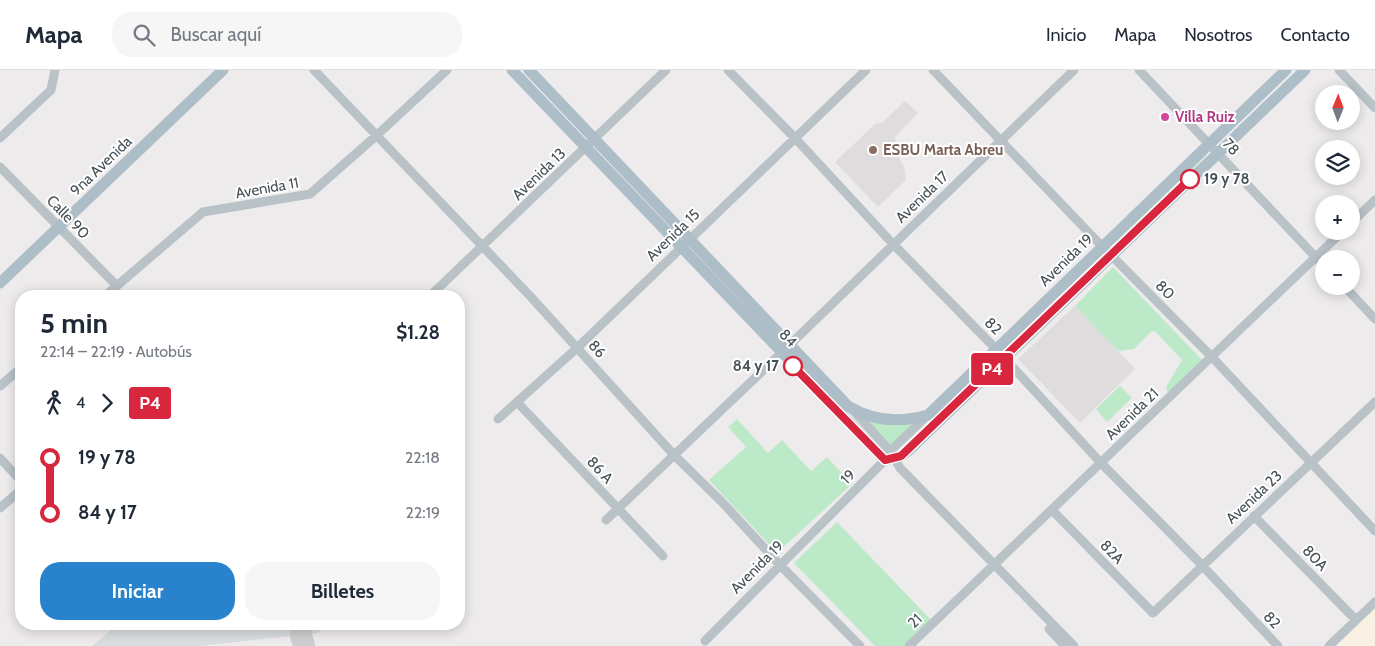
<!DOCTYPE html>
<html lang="es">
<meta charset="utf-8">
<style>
:root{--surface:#fff;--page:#f6f6f7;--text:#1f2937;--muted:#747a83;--line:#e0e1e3;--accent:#2883cc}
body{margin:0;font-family:Cabin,sans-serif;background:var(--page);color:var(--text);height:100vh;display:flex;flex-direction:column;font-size:19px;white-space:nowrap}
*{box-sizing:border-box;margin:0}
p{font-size:16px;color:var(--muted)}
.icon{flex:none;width:28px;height:28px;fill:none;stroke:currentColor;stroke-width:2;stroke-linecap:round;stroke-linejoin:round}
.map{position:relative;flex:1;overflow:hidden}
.drawer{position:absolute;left:15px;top:220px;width:450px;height:340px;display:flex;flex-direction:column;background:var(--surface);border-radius:20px;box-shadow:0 2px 12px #0003}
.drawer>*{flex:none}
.badge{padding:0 10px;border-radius:4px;font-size:18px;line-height:32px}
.needle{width:32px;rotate:1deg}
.controls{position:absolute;left:1315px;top:15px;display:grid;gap:10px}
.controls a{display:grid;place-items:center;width:45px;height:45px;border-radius:50%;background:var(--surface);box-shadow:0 2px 12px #0003;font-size:25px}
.map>.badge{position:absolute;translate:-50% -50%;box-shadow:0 0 0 2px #fff}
.legs{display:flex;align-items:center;gap:8px;height:55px;padding:0 25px;font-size:16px}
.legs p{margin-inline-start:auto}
.head{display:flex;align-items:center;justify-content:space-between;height:85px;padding:0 25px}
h1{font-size:28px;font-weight:700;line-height:38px}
.cta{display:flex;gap:10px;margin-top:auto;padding:10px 25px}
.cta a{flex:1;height:58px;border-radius:20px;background:var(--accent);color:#fff;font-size:20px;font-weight:700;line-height:58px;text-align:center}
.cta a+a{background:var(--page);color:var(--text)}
ul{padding:0 25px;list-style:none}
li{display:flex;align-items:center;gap:18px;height:55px;font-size:19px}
li i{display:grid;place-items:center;width:8px;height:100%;margin:0 6px;background:currentColor}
li i::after{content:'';width:12px;height:12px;margin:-6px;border:4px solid;border-radius:50%;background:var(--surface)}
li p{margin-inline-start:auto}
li:first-child i{background:linear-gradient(#0000 50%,currentColor 0)}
li:last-child i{background:linear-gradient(currentColor 50%,#0000 0)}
header{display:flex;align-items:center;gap:30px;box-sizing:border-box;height:70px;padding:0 25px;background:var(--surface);border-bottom:1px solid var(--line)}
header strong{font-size:24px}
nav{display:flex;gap:28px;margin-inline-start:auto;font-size:18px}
.search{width:350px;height:45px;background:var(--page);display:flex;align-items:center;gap:12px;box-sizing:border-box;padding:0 18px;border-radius:20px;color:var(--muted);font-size:19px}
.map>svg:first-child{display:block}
.commercial{fill:#f9f1e4}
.education{fill:#dfdcdd}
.airport{fill:#dadde0}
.green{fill:#bce9c8}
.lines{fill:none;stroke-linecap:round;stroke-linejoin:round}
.taxiway{stroke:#ceced0;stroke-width:22}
.minor{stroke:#b8c2c7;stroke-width:9}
.major{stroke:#adbec9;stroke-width:11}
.line-1-casing{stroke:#fff;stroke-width:11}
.line-1{stroke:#d7263d;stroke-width:8}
.hotel-dot{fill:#d1479c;stroke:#fff;stroke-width:2}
.education-dot{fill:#8d6e63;stroke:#fff;stroke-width:2}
.stop-1-dot{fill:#fff;stroke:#d7263d;stroke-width:2.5}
.labels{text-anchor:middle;stroke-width:4;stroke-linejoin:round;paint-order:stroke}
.hotel-label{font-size:15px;font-weight:bold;fill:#b23c85;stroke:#fff;text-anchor:start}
.street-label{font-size:15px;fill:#465157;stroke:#fff}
.education-label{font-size:15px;font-weight:bold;fill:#785e54;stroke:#fff;text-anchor:start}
.stop-label{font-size:15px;font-weight:bold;fill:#465157;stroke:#fff;text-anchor:start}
</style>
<header>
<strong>Mapa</strong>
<div class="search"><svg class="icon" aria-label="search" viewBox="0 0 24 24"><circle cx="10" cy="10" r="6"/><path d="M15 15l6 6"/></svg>Buscar aquí</div>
<nav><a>Inicio</a><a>Mapa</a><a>Nosotros</a><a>Contacto</a></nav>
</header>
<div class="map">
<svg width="1375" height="576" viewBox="0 0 1375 576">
<rect width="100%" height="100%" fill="#eeebec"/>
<!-- commercial -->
<path class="commercial" d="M1375,532V576H1329Z"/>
<!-- education -->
<path class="education" d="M905,31L918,43L894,68L899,74V87L904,97L906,110L878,137L835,92L875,54L883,52Z
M1075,236L1135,299L1080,353L1018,289Z"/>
<!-- airport -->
<path class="airport" d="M118,554H328L318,563L199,576H92Z"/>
<!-- green -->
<path class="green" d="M1206,84L1207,85L1118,173L1115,171Z
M1113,197L1202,290L1168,323L1166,317L1182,290L1155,261H1152L1134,279L1118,281L1075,236Z
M1120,316L1132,328L1107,352L1096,339Z
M860,343L876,348L928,345L890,381Z
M737,349L768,383L782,370L811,401L827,387L852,414L777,483L709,410L746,377L728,357Z
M837,452L931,550L903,576H875L794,493Z"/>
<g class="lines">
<!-- taxiway -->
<path class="taxiway" d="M301,565L304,576"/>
<!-- minor -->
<path class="minor" d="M314,0L531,227L674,385L722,432L780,495L860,576
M728,0L795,68L893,174L996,279L1101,393L1197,490L1278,576
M933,0L1094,168L1211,286L1375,461
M1139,0L1324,196
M1339,0L1375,38
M0,68L51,20L55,0
M0,97L117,216
M1351,153L1375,130
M1344,216L1375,249
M105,226L203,142L310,124L376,66L447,0
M430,226L666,0
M0,316L21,298
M517,332L663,486
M852,339L890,381L900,398L1074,576
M498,349L577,278L866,0
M0,388L21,411
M0,438L21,420
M1052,440L1153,543L1375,332
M1254,446L1356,550
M606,450L774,290L1074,0
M1049,559L1065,576
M705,571L885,390L890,381L928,345
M909,576L1343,161
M1329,576L1375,532"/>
<!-- major -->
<path class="major" d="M512,0L885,390L901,386L908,381L1305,0
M529,0L848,336C874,352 900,353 928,345L1286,0
M0,213L223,0"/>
</g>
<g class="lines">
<defs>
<path id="line-1" d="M793,296L885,390L901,386L1190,109"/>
</defs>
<!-- line-1 casing -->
<use href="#line-1" class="line-1-casing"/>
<!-- line-1 -->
<use href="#line-1" class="line-1"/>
</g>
<!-- markers -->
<circle class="hotel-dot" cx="1165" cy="47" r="5"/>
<circle class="education-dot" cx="873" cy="80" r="5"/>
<g class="stop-1-dot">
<circle cx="1190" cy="109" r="9"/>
<circle cx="793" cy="296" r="9"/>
</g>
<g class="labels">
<!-- hotel labels -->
<g class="hotel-label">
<text x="1175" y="52">Villa Ruiz</text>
</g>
<!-- street labels -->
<g class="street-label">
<text transform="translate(1231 77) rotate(47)" y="5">78</text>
<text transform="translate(101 96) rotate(-44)" y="5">9na Avenida</text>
<text transform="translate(539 104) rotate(-44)" y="5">Avenida 13</text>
<text transform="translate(267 118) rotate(-10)" y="5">Avenida 11</text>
<text transform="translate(922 127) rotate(-44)" y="5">Avenida 17</text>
<text transform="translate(68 147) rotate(46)" y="5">Calle 90</text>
<text transform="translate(673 165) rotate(-44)" y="5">Avenida 15</text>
<text transform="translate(1066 190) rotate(-44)" y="5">Avenida 19</text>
<text transform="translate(1165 220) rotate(45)" y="5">80</text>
<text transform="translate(993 256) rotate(45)" y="5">82</text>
<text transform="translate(788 268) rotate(46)" y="5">84</text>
<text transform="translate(597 279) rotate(48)" y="5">86</text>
<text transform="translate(1132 344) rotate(-44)" y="5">Avenida 21</text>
<text transform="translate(600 400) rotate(47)" y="5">86 A</text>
<text transform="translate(848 407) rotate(-45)" y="5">19</text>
<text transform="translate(1254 427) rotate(-43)" y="5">Avenida 23</text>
<text transform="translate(1112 482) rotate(46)" y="5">82A</text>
<text transform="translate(1315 488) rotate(46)" y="5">80A</text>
<text transform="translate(757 497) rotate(-45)" y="5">Avenida 19</text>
<text transform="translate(1272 550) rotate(47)" y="5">82</text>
<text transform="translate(915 551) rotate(-44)" y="5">21</text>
</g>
<!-- education labels -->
<g class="education-label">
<text x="883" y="85">ESBU Marta Abreu</text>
</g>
<!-- stop labels -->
<g class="stop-label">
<text x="1204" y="114">19 y 78</text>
<text x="779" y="301" text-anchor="end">84 y 17</text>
</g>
</g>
</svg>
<div class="controls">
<a><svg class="needle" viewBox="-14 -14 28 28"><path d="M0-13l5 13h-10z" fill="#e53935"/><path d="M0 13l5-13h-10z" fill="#747a83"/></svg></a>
<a><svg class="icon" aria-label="layers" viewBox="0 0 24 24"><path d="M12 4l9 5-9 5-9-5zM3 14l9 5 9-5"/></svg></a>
<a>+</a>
<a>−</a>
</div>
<b class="badge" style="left:992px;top:299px;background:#d7263d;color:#fff">P4</b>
<section class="drawer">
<div class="head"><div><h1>5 min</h1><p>22:14 – 22:19 · Autobús</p></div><b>$1.28</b></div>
<div class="legs"><svg class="icon" aria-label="walk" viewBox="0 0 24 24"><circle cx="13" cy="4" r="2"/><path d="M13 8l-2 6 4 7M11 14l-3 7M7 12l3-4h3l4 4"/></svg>4<svg class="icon" aria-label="forward" viewBox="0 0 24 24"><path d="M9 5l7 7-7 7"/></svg><b class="badge" style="background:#d7263d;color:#fff">P4</b></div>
<ul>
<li><i style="color:#d7263d"></i><b>19 y 78</b><p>22:18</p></li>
<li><i style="color:#d7263d"></i><b>84 y 17</b><p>22:19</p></li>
</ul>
<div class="cta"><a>Iniciar</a><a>Billetes</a></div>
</section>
</div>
